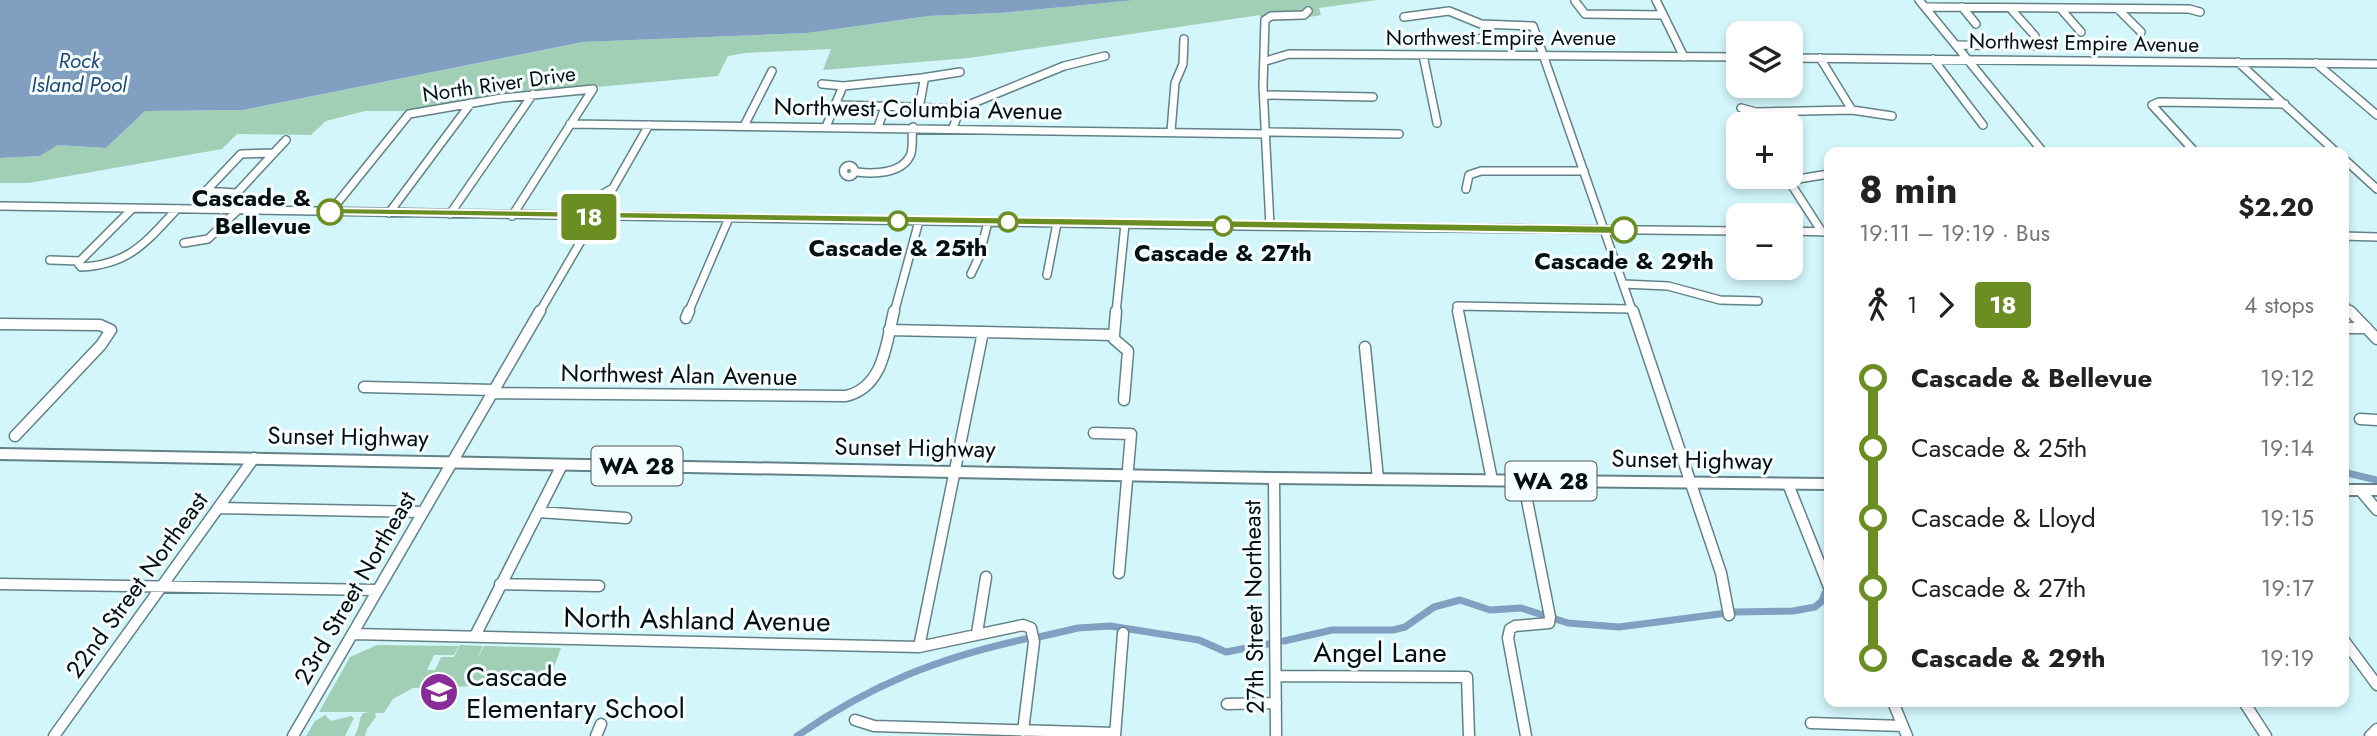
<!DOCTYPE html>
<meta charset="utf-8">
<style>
:root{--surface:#fff;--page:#f2f2f2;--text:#222;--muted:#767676}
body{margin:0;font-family:Jost,sans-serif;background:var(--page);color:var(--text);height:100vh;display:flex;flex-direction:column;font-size:26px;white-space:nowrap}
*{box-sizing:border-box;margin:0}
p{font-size:23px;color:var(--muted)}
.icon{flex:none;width:38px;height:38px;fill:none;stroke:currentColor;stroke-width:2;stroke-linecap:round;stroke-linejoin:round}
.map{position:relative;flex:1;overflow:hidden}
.details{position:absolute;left:1824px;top:147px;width:525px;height:560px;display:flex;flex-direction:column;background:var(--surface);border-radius:14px;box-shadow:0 4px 10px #0003}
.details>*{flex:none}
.badge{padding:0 14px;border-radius:5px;font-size:24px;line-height:46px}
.tools{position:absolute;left:1726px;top:21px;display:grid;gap:14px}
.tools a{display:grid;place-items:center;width:77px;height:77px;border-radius:14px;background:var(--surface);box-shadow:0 4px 10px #0003;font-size:35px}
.map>.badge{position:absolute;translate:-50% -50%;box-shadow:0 0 0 4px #fff}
.legs{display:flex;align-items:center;gap:10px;height:77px;padding:0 35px;font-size:23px}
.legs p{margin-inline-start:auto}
.summary{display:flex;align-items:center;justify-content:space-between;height:119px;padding:0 35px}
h1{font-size:38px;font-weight:700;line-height:52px}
ul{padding:0 35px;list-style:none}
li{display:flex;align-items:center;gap:24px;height:70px;font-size:26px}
li i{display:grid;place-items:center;width:10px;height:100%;margin:0 9px;background:currentColor}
li i::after{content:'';width:18px;height:18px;margin:-9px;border:5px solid;border-radius:50%;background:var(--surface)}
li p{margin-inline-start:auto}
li:first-child i{background:linear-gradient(#0000 50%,currentColor 0)}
li:last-child i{background:linear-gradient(currentColor 50%,#0000 0)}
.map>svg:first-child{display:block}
.green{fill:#a1cfb6}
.water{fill:#819fc1}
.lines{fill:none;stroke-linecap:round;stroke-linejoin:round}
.canal{stroke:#819fc1;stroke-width:7}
.minor-far1-casing{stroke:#628287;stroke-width:10}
.minor-casing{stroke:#628287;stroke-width:13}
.highway-casing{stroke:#628287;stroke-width:4}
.minor-far1{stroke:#fff;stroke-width:7}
.minor{stroke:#fff;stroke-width:10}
.highway{fill:#fff;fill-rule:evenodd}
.line-1{fill:#6b8e23;stroke:#fff;stroke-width:2}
.stop-1-dot{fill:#fff;stroke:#6b8e23;stroke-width:3.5}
.labels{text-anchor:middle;stroke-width:6;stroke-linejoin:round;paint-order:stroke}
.far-street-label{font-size:21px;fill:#040f11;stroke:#f6fdfe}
.far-water-label{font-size:21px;font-style:italic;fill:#1c4774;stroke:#f6fdfe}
.shield{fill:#f6fdfe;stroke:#4d5658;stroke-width:2}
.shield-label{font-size:23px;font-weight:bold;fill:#040f11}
.street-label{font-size:24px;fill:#040f11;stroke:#f6fdfe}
.stop-label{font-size:24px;font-weight:bold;fill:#040f11;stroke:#f6fdfe}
.near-street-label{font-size:28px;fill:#040f11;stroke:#f6fdfe}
.near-poi-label{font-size:28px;fill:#040f11;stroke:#f6fdfe;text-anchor:start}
</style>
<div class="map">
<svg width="2377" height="736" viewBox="0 0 2377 736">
<rect width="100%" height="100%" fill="#d3f6fb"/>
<!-- green -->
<path class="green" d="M1136,0H1377L1319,8L1321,15L1304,18L1261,19L1260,15L969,58L823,70L831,49L745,53L728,56L718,76L498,96L410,111H365L326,121L311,135L237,134L222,149L29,183H0V158L40,156L58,145L106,148L145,111L243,110L583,42L807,33L929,16L999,13Z
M377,645L459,646L454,655H434L427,670H435L441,657H454L460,645L483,646L477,660L484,646L561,648L548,684L413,688L393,699L384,713H375L376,717L367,729L365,736H354C360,729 358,720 363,713L371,712H319L350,657Z
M325,715L331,721L351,716L354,718L345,736H306L315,721Z"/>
<!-- water -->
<path class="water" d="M0,0H1136L999,13L929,16L807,33L583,42L243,110L145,111L106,148L58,145L40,156L0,158Z"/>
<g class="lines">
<!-- canal -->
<path class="canal" d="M2343,472L2377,480
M1039,637L1078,628L1110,626L1199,640L1226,652L1268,644
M1284,641L1332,630H1393L1405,627L1434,607L1460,600L1490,610L1521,608L1568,623L1619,627L1735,612L1793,611L1815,607L1822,601L1825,593
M797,736C870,685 938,658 1025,639"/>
<defs>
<path id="minor-far1" d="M1656,0L1684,57
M1919,0L2043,152
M1575,1L1585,14L1663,15
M1927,7L2189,9L2200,12
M1962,7L1976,24
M2010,8L2035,36
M2060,8L2081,32
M2118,9L2141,32
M1404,17L1449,11L1481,24L1533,26L1633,313
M1449,38L1489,39
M1958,45L2034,46
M1423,55L1437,123
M1790,58L2377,64
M1933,59L1983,125
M1266,61L1289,54L1738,57
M2238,62L2336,152
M2316,63L2377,115
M922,78L960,72
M922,78L924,81L920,103L913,107L835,105L843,86Z
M822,84L843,86
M1264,95L1373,97
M913,107L953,109
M1741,108L1756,112L1852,110L1820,58
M1852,110L1892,116
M570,124L1266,134
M744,126L772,71
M826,127L835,105
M878,127L885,107
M953,128L959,111L966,106L1064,66L1105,56
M1171,131L1175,83L1183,64L1184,39
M1266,132L1399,134
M2195,152L2152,105L2159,102L2285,104
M2343,158L2377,189
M843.5 171a5.5 5.5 0 1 1 11 0a5.5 5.5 0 1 1-11 0Z
M857,172C874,174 901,174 910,156C914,148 911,136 913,127
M1466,189L1469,175L1481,171H1584
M236,193L206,191L241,154L274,153
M601,195L613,188L649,125
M0,206L1242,226L1738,231
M132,209L78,263L81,267C129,265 146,242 177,209
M221,210L286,140
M330,212L409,114L502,98L593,89
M389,213L471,103
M450,214L533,94
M512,216L593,89
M1270,226L1263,86L1265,20L1271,16L1304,15L1308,11
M1790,231L1829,232
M1822,232L1791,184L1798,179L1829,174
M2343,236L2377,237
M184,243L208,239L238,210
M50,260L80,261
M971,274L979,257L988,222
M1047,275L1057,223
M1623,284L1668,286L1720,300L1758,301
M2343,304L2352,313
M539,313L595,217
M688,313L729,218
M894,313L919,221
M1116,313L1125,224
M1458,313L1457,306L1631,309"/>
<path id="minor" d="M1458,311L1492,480
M1633,311L1721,573L1729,615
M2350,311L2377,339
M686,318L689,311
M0,324L100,325L111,330L101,345L15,436
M2343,328H2367
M889,330L1114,335
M1114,335L1116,311
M1114,335V339L1128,351L1124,400
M1365,347L1378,479
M364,387L494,390
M492,393L846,396C884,387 886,344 894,311
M2360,419L2377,420
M1094,433L1131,434L1119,573
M1274,478L1276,736
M1523,480L1550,617L1549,623L1515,626L1510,629L1508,638L1526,736
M1788,484L1829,587
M2360,490L2377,510
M219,508L423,512
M538,512L626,518
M0,584L378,590
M500,584L599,586
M977,633L986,577
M353,634L919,647L1023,625L1031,628L1034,642L1023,731
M475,636L562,465
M2343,639L2377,685
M919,647L983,332
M1276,676L1467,677L1469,736
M1893,702L1907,736
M2244,702L2266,736
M1227,704L1276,703
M855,720L874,726L1115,733
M1811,723L1903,726
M54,736L254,458
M293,736L540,311
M596,736L601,724
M1115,736L1123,633
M2370,736L2377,729"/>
<path id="highway" d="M0,449L1274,473L1829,479V489L1274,483L0,459Z
M2343,485H2377V495H2343Z"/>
</defs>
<!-- minor-far1 casing -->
<use href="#minor-far1" class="minor-far1-casing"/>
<!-- minor casing -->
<use href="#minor" class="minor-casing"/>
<!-- highway casing -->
<use href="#highway" class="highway-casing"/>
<!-- minor-far1 -->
<use href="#minor-far1" class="minor-far1"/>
<!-- minor -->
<use href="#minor" class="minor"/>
<!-- highway -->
<use href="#highway" class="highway"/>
</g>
<!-- line-1 -->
<path class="line-1" d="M330,208L1624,226L1630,230L1624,234L326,214L324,212Z"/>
<!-- icons -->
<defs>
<symbol id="school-disc" viewBox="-11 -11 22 22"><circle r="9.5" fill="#882d98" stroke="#f6fdfe"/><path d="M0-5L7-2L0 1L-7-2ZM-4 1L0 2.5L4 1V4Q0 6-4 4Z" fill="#fff"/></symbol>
</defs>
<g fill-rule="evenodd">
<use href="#school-disc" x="417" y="670" width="44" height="44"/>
</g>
<!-- markers -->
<g class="stop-1-dot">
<circle cx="330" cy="212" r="12"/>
<circle cx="898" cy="221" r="9"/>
<circle cx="1008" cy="222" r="9"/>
<circle cx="1223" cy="226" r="9"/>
<circle cx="1624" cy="230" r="12"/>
</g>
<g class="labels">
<!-- far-street labels -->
<g class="far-street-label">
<text x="1501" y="45">Northwest Empire Avenue</text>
<text transform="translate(2084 43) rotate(1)" y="7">Northwest Empire Avenue</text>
<text transform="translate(499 84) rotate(-8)" y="7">North River Drive</text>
</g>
<!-- far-water labels -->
<g class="far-water-label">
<text x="79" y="68">Rock<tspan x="79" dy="24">Island Pool</tspan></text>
</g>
<!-- shield labels -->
<g class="shield">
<rect x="591.5" y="446.5" width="91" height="39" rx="5"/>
<rect x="1505.5" y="461.5" width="91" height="39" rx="5"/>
</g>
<g class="shield-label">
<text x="637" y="474">WA 28</text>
<text x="1551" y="489">WA 28</text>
</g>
<!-- street labels -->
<g class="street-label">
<text transform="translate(918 109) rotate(1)" y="8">Northwest Columbia Avenue</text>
<text transform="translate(679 375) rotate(1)" y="8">Northwest Alan Avenue</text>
<text transform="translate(348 437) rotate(1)" y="8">Sunset Highway</text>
<text transform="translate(915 448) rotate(1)" y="8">Sunset Highway</text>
<text transform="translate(1692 460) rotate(1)" y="8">Sunset Highway</text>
<text transform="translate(137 585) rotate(-54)" y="8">22nd Street Northeast</text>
<text transform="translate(355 588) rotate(-60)" y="8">23rd Street Northeast</text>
<text transform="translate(1254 607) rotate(-91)" y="8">27th Street Northeast</text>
</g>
<!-- stop labels -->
<g class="stop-label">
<text x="311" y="206" text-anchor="end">Cascade &amp;<tspan x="311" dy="28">Bellevue</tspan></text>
<text x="898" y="256">Cascade &amp; 25th</text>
<text x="1223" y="261">Cascade &amp; 27th</text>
<text x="1624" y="269">Cascade &amp; 29th</text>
</g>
<!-- near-street labels -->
<g class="near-street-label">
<text transform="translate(697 619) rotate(1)" y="10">North Ashland Avenue</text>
<text x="1380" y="662">Angel Lane</text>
</g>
<!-- near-poi labels -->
<g class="near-poi-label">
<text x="466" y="686">Cascade<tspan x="466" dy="32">Elementary School</tspan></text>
</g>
</g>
</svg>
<div class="tools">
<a><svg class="icon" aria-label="layers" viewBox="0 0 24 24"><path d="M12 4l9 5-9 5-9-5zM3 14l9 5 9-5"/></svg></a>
<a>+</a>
<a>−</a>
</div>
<b class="badge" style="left:589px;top:217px;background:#6b8e23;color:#fff">18</b>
<section class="details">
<div class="summary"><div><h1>8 min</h1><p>19:11 – 19:19 · Bus</p></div><b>$2.20</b></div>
<div class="legs"><svg class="icon" aria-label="walk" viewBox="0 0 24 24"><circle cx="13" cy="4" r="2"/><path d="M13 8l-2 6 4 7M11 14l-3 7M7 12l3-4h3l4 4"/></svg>1<svg class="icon" aria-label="forward" viewBox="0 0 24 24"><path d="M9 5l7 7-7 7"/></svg><b class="badge" style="background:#6b8e23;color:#fff">18</b><p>4 stops</p></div>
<ul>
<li><i style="color:#6b8e23"></i><b>Cascade &amp; Bellevue</b><p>19:12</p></li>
<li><i style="color:#6b8e23"></i><span>Cascade &amp; 25th</span><p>19:14</p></li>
<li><i style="color:#6b8e23"></i><span>Cascade &amp; Lloyd</span><p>19:15</p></li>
<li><i style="color:#6b8e23"></i><span>Cascade &amp; 27th</span><p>19:17</p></li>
<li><i style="color:#6b8e23"></i><b>Cascade &amp; 29th</b><p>19:19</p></li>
</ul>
</section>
</div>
